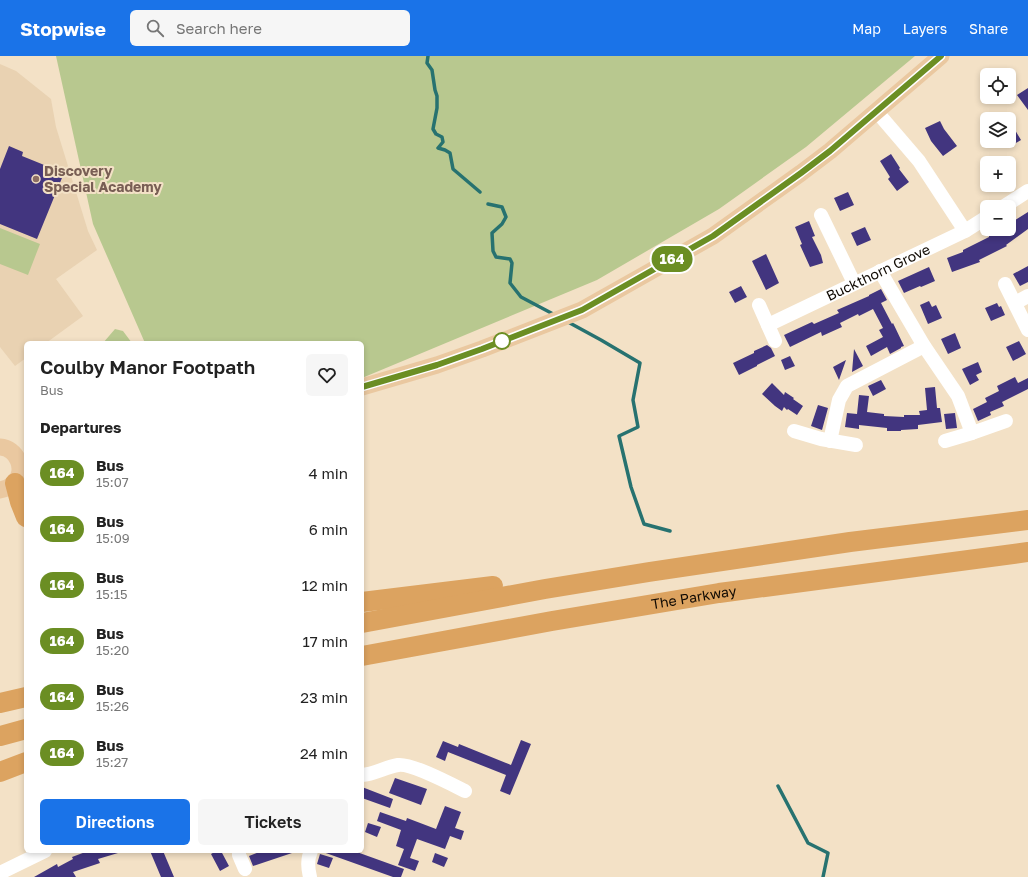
<!DOCTYPE html>
<meta charset="utf-8">
<style>
:root{--surface:#fff;--page:#f6f6f6;--text:#222;--muted:#767676;--accent:#1a73e8}
body{margin:0;font-family:"Golos Text",sans-serif;background:var(--page);color:var(--text);height:100vh;display:flex;flex-direction:column;font-size:15px;white-space:nowrap}
*{box-sizing:border-box;margin:0}
p{font-size:13px;color:var(--muted)}
.icon{flex:none;width:22px;height:22px;fill:none;stroke:currentColor;stroke-width:2;stroke-linecap:round;stroke-linejoin:round}
.map{position:relative;flex:1;overflow:hidden}
.drawer{position:absolute;left:24px;top:285px;width:340px;height:512px;display:flex;flex-direction:column;background:var(--surface);border-radius:6px;box-shadow:0 2px 6px #0003}
.drawer>*{flex:none}
.badge{padding:0 8px;border-radius:13px;font-size:14px;line-height:26px}
.buttons{position:absolute;left:980px;top:12px;display:grid;gap:8px}
.buttons a{display:grid;place-items:center;width:36px;height:36px;border-radius:6px;background:var(--surface);box-shadow:0 2px 6px #0003;font-size:20px}
.map>.badge{position:absolute;translate:-50% -50%;box-shadow:0 0 0 2px #fff}
h2{padding:0 16px;font-size:15px;line-height:36px}
.round{display:grid;place-items:center;flex:none;width:42px;height:42px;border-radius:6px;background:var(--page)}
.overview{display:flex;align-items:center;justify-content:space-between;height:68px;padding:0 16px}
h1{font-size:19px;font-weight:600;line-height:30px}
.cta{display:flex;gap:8px;margin-top:auto;padding:8px 16px}
.cta a{flex:1;height:46px;border-radius:6px;background:var(--accent);color:#fff;font-size:16px;font-weight:600;line-height:46px;text-align:center}
.cta a+a{background:var(--page);color:var(--text)}
ul{padding:0;list-style:none}
li{display:flex;align-items:center;gap:12px;height:56px;padding:0 16px}
li div{flex:1}
li b{display:block;font-size:15px}
li em{font-style:normal}
li .badge{min-width:44px;font-weight:700;text-align:center}
header{display:flex;align-items:center;gap:24px;box-sizing:border-box;height:56px;padding:0 20px;background:var(--accent);color:#fff}
header strong{font-size:19px}
nav{display:flex;gap:22px;margin-inline-start:auto;font-size:14px}
.search{width:280px;height:36px;background:var(--page);display:flex;align-items:center;gap:10px;box-sizing:border-box;padding:0 14px;border-radius:6px;color:var(--muted);font-size:15px}
.map>svg:first-child{display:block}
.built{fill:#e9d2b2}
.green{fill:#b8c88f}
.lines{fill:none;stroke-linecap:round;stroke-linejoin:round}
.stream{stroke:#277270;stroke-width:3.5}
.building{fill:#42357f}
.minor{stroke:#fff;stroke-width:14}
.major{stroke:#eac8a0;stroke-width:17}
.highway{stroke:#dca360;stroke-width:20}
.line-casing{stroke:#fff;stroke-width:9}
.line{stroke:#6b8e23;stroke-width:6}
.education-dot{fill:#8d6e63;stroke:#f3e1c6;stroke-width:1.5}
.stop-dot{fill:#fff;stroke:#6b8e23;stroke-width:2}
.labels{text-anchor:middle;stroke-width:4;stroke-linejoin:round;paint-order:stroke}
.education-label{font-size:14px;font-weight:bold;fill:#785e54;stroke:#f3e1c6;text-anchor:start}
.street-label{font-size:14px;fill:#100a03;stroke:#f3e1c6}
</style>
<header>
<strong>Stopwise</strong>
<div class="search"><svg class="icon" aria-label="search" viewBox="0 0 24 24"><circle cx="10" cy="10" r="6"/><path d="M15 15l6 6"/></svg>Search here</div>
<nav><a>Map</a><a>Layers</a><a>Share</a></nav>
</header>
<div class="map">
<svg width="1028" height="821" viewBox="0 0 1028 821">
<rect width="100%" height="100%" fill="#f3e1c6"/>
<!-- built -->
<path class="built" d="M0,8L16,15L51,43L56,71L88,175L97,194L56,223L83,260L46,287H26V302L15,310L0,291Z"/>
<!-- green -->
<path class="green" d="M56,0H915L806,91L719,153L597,224L362,322V287H145L93,168Z
M0,172L40,188L28,219L0,208Z
M115,273L123,275L132,287H103Z"/>
<g class="lines">
<!-- stream -->
<path class="stream" d="M428,0L427,7L432,14L435,34L437,40V52L433,73L436,78L442,81L443,86L438,92L445,94L450,97L453,113L480,136
M488,148L502,151L506,161L502,168L492,177L493,195L496,201L510,203L512,207L510,227L521,241L555,259
M568,266L601,284L640,307L633,344L638,371L619,380L631,431L644,468L670,475
M778,730L808,787L828,797L823,821"/>
</g>
<!-- building -->
<path class="building" d="M1028,32V54L1017,39Z
M1009,64L1021,84L1009,91Z
M940,65L944,73L957,90L943,100L931,85L925,72Z
M9,90L23,96L22,100L64,117L37,183L0,168V113Z
M891,98L900,112L899,113L909,126L897,135L888,123L890,121L880,105Z
M848,136L854,149L840,155L834,142Z
M1028,156V173L1006,189L1007,190L979,204L980,206L952,216L947,202L963,196V194L989,181V180L1001,173H1009V168Z
M809,165L815,180L812,181L821,199L823,207L810,211L800,189L802,188L795,171Z
M865,171L871,184L857,190L851,177Z
M766,198L779,227L766,234L752,205Z
M1028,210V226L1020,230L1013,218Z
M929,211L935,225L921,231L920,230L904,237L898,225Z
M741,230L747,241L735,247L729,236Z
M881,233L887,244L881,247L892,268L893,267L904,290L901,291V292L890,298L887,291L871,300L866,290L883,281L879,274L883,272L873,253L859,260L858,258L840,267L842,271L822,280L821,276L790,291L784,279L812,266L814,268L839,257L837,254L869,240V239Z
M929,245L932,251L936,249L942,262L928,268L920,249Z
M997,247L999,251L1001,250L1005,259L991,265L985,252Z
M955,277L961,292L948,298L941,283Z
M1019,285L1026,298L1013,305L1006,291Z
M767,289L771,292L775,300L757,309V310L739,319L733,307L754,297V295Z
M854,293L863,310L852,316Z
M790,300L795,310L785,314L781,304Z
M846,304L839,324L833,311Z
M978,306L982,316L976,319L979,324L970,329L962,313Z
M1015,321L1018,327L1028,322V333L1002,346L1004,350L990,356L991,359L978,365L973,353L987,346L985,342L999,335L997,330Z
M881,324L886,333L873,340L868,330Z
M772,327L784,339L785,336L794,342L793,343L803,350L797,359L788,353L787,354L784,351L782,355L775,350L762,338Z
M935,331L937,352H940L942,366L918,369V373L901,374V375H887V372L859,369V373L845,371L847,357L857,358L859,339L869,340L867,356L884,358V360L904,361V359H920L919,355L927,354L925,332Z
M818,349L828,352L822,374L811,370Z
M955,357L957,372L946,373L944,358Z
M521,684L531,688L510,739L500,735L506,719L448,696L445,705L436,701L443,685L458,691L459,688L511,709Z
M395,722L427,733L421,749L389,737Z
M362,731L393,743L390,752L362,742Z
M445,750L461,756L455,772L464,775L461,784L450,780L445,793L417,783L410,802L419,805L415,815L398,809L404,793L396,790L401,774L377,765L380,756L406,765L407,762L436,773Z
M368,767L381,771L377,781L365,776Z
M88,795H118V797L98,803L100,807L73,816L76,821H34L57,808L58,811L73,803L72,801Z
M150,795H163L174,821H161Z
M216,795H221L229,810L220,815L211,798Z
M262,795H291L292,797L253,810L249,800Z
M323,795H354L404,813L401,821H393L323,796Z
M435,797L448,802L444,811L432,806Z
M320,798L333,802L329,812L317,808Z"/>
<g class="lines">
<!-- minor -->
<g class="minor">
<path d="M877,56L919,105L965,175"/>
<path d="M1003,151L1028,135"/>
<path d="M821,159L854,227"/>
<path d="M880,215L924,290L958,340L972,377"/>
<path d="M1005,228L1028,274"/>
<path d="M1015,247L1028,240"/>
<path d="M759,249L775,285"/>
<path id="s1" d="M768,269L965,175L987,161"/>
<path d="M794,375L821,383L856,389"/>
<path d="M830,385L839,344L847,330L924,290"/>
<path d="M945,385L972,377L1006,365"/>
<path d="M362,719C374,718 386,711 398,709C411,707 451,728 465,735"/>
<path d="M239,795V799L245,813"/>
<path d="M0,820L4,815L45,795"/>
<path d="M310,821C308,813 307,803 311,795"/>
</g>
<!-- major -->
<path class="major" d="M362,331L437,309L482,293L582,254L713,180L801,117L830,95L941,0
M0,391C17,392 27,414 14,427C10,431 5,433 0,434"/>
<!-- highway -->
<g class="highway">
<path d="M15,427L20,446L26,461"/>
<path d="M362,546L493,530"/>
<path d="M362,567L545,533L649,516L850,486L1028,464"/>
<path id="s2" d="M362,600L552,565L719,537L1028,496"/>
<path d="M0,647L26,641"/>
<path d="M0,680L26,673"/>
<path d="M0,716L26,706"/>
</g>
</g>
<g class="lines">
<defs>
<path id="line" d="M362,331L437,309L482,293L582,254L713,180L801,117L830,95L941,0"/>
</defs>
<!-- line casing -->
<use href="#line" class="line-casing"/>
<!-- line -->
<use href="#line" class="line"/>
</g>
<!-- markers -->
<circle class="education-dot" cx="36" cy="123" r="4"/>
<circle class="stop-dot" cx="502" cy="285" r="8"/>
<g class="labels">
<!-- education labels -->
<g class="education-label">
<text x="44" y="120">Discovery<tspan x="44" dy="16">Special Academy</tspan></text>
</g>
<!-- street labels -->
<g class="street-label">
<text dy="5" stroke="none"><textPath href="#s1" startOffset="122">Buckthorn Grove</textPath></text>
<text dy="5" stroke="none"><textPath href="#s2" startOffset="337">The Parkway</textPath></text>
</g>
</g>
</svg>
<div class="buttons">
<a><svg class="icon" aria-label="locate" viewBox="0 0 24 24"><circle cx="12" cy="12" r="6"/><path d="M12 2v4M12 18v4M2 12h4M18 12h4"/></svg></a>
<a><svg class="icon" aria-label="layers" viewBox="0 0 24 24"><path d="M12 4l9 5-9 5-9-5zM3 14l9 5 9-5"/></svg></a>
<a>+</a>
<a>−</a>
</div>
<b class="badge" style="left:672px;top:203px;background:#6b8e23;color:#fff">164</b>
<section class="drawer">
<div class="overview"><div><h1>Coulby Manor Footpath</h1><p>Bus</p></div><a class="round"><svg class="icon" aria-label="heart" viewBox="0 0 24 24"><path d="M12 20l-8-8c-3-5 5-10 8-4 3-6 11-1 8 4z"/></svg></a></div>
<h2>Departures</h2>
<ul>
<li><span class="badge" style="background:#6b8e23;color:#fff">164</span><div><b>Bus</b><p>15:07</p></div><em>4 min</em></li>
<li><span class="badge" style="background:#6b8e23;color:#fff">164</span><div><b>Bus</b><p>15:09</p></div><em>6 min</em></li>
<li><span class="badge" style="background:#6b8e23;color:#fff">164</span><div><b>Bus</b><p>15:15</p></div><em>12 min</em></li>
<li><span class="badge" style="background:#6b8e23;color:#fff">164</span><div><b>Bus</b><p>15:20</p></div><em>17 min</em></li>
<li><span class="badge" style="background:#6b8e23;color:#fff">164</span><div><b>Bus</b><p>15:26</p></div><em>23 min</em></li>
<li><span class="badge" style="background:#6b8e23;color:#fff">164</span><div><b>Bus</b><p>15:27</p></div><em>24 min</em></li>
</ul>
<div class="cta"><a>Directions</a><a>Tickets</a></div>
</section>
</div>
